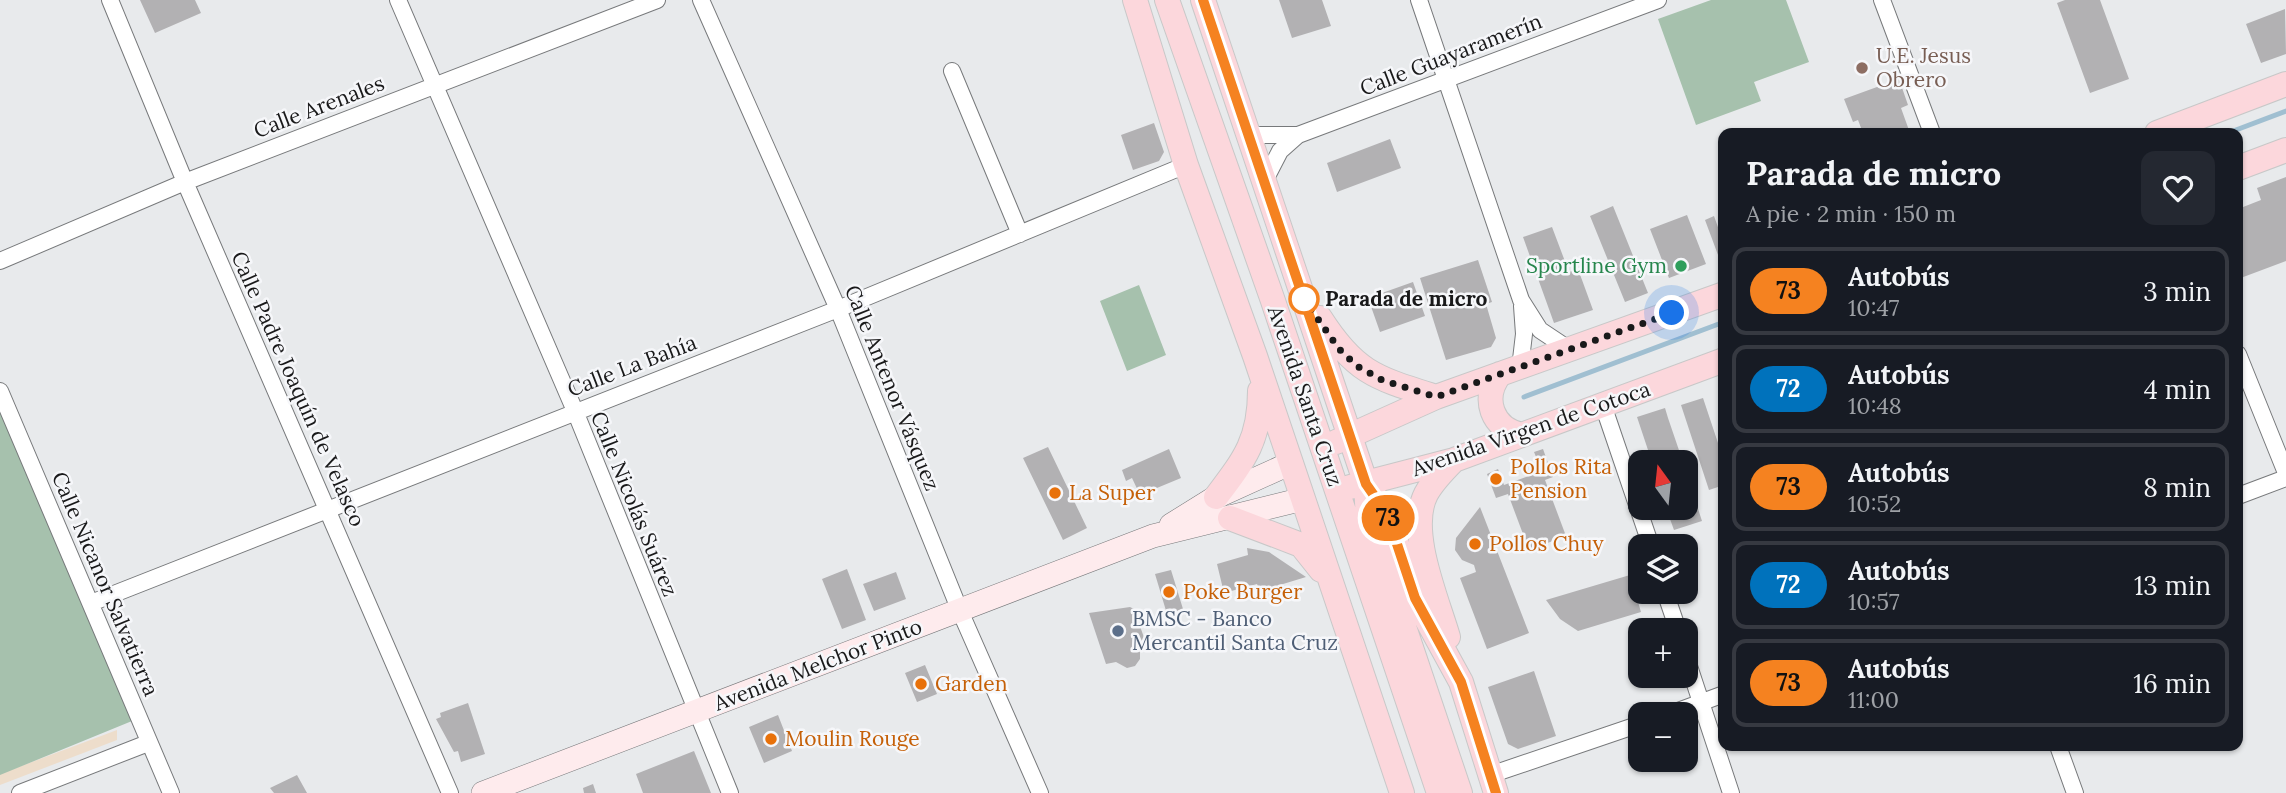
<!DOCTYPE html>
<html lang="es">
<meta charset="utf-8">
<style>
:root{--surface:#171b24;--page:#242831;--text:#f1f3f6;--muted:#9ea1a6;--line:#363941}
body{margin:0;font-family:Lora,serif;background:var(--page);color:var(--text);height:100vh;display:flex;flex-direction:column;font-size:26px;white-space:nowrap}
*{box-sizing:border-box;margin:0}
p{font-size:23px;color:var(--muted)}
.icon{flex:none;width:38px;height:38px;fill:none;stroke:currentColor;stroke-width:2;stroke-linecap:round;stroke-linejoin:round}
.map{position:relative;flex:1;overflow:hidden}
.details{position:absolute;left:1718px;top:128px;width:525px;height:623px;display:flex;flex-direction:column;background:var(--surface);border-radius:14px;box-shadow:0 2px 5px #0004}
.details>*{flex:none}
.badge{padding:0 14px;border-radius:23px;font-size:24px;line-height:46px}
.needle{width:46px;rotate:345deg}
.tools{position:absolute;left:1628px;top:450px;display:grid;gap:14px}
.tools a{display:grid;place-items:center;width:70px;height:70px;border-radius:14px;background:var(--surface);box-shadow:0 2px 5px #0004;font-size:35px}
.you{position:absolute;width:35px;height:35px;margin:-18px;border:5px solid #fff;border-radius:50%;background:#1a73e8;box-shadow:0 0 0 10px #1a73e833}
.map>.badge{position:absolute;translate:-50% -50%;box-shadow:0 0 0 4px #fff}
.round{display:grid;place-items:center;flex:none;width:74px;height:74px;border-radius:14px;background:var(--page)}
.head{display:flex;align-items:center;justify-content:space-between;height:119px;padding:0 28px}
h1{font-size:33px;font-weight:700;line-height:52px}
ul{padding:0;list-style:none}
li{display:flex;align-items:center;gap:21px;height:88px;margin:0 14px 10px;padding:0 14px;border:4px solid var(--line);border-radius:14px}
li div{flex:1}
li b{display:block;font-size:26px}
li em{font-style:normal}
li .badge{min-width:77px;font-weight:700;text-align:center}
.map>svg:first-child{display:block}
.commercial{fill:#edddcb}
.green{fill:#a6c1ad}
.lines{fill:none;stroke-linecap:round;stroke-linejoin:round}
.stream{stroke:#a0bfd1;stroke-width:5}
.building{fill:#b2b1b3}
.street-casing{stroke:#77797b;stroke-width:18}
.secondary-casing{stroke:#77797b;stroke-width:24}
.primary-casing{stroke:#c8c8c8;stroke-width:26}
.street{stroke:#fff;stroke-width:16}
.secondary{stroke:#feebed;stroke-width:23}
.primary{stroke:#fcd7dc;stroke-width:24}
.line-casing{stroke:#fff;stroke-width:16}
.line{stroke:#f58220;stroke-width:10}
.walk{stroke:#19191a;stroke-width:7;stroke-dasharray:0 12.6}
.education-dot{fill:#8d6e63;stroke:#f6f7fa;stroke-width:2.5}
.leisure-dot{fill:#2e9e5b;stroke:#f6f7fa;stroke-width:2.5}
.stop-dot{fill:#fff;stroke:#f58220;stroke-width:3.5}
.food-dot{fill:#e8710a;stroke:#f6f7fa;stroke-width:2.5}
.service-dot{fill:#5c6f8a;stroke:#f6f7fa;stroke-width:2.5}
.labels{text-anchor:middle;stroke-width:5;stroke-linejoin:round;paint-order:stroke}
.street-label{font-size:21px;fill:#19191a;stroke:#f6f7fa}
.education-label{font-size:21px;fill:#785e54;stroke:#f6f7fa;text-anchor:start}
.leisure-label{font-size:21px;fill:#27864d;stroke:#f6f7fa;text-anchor:end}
.stop-label{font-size:21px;font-weight:bold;fill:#19191a;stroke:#f6f7fa;text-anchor:start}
.food-label{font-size:21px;fill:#c56008;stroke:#f6f7fa;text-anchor:start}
.service-label{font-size:21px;fill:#4e5e75;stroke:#f6f7fa;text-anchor:start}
</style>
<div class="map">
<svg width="2286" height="793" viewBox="0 0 2286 793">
<rect width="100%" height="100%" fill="#e8eaec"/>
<!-- commercial -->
<path class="commercial" d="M117,730V740L0,785V774Z"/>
<!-- green -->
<path class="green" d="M1711,0H1786L1809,62L1754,82L1761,101L1696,125L1658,19Z
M1139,285L1166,355L1127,371L1100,301Z
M0,407L132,721L0,775Z"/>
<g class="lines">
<!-- stream -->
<path class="stream" d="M2228,133L2286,111
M1524,397L1724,322"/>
</g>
<!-- building -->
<path class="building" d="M140,0H195L201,13L155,33Z
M1279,0H1322L1331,26L1292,38Z
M2065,0H2100L2129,79L2090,93L2057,3Z
M2285,9L2286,54L2261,63L2246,24Z
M1899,79L1908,105L1901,108L1910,133H1863L1858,120L1853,122L1844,99Z
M1154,123L1164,152L1159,161L1133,170L1121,135Z
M1390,139L1401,168L1337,192L1327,163Z
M2286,177V261L2238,279V209L2261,200L2257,188Z
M1613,206L1648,293L1625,302L1590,216Z
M1687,215L1706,264L1669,278L1650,229Z
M1714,216L1724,244V271L1705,220Z
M1552,227L1569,272L1578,269L1593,310L1554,323L1523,237Z
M1478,260L1492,302L1486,304L1496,338L1491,347L1446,360L1420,278Z
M1413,282L1425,316L1380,332L1368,298Z
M1703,398L1724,461V485L1709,490L1681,405Z
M1665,408L1668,418L1683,462H1652L1637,417Z
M1048,447L1087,528L1063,540L1023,458Z
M1169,449L1181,478L1140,495L1132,478L1126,481L1122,470Z
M1543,449L1553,477L1545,480L1566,536L1529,550L1508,494L1496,498L1487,474L1498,469L1504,485L1542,471L1534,452Z
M1686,472L1702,521L1674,530L1666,508H1685Z
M1480,507L1529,633L1487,649L1460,578L1476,572L1474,565L1462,560L1455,550L1456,538Z
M1247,548L1269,552L1306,577L1260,591L1257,584L1224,593L1217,564L1248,555Z
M847,569L866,620L842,629L822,579Z
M1171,570L1183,609L1167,614L1155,574Z
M896,572L906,599L874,611L863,584Z
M1630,575L1641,612L1578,631L1560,619L1546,600Z
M1130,607L1134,609L1148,649L1140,652V659L1135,666L1127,668L1116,662L1106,664L1089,613Z
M925,665L937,694L917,702L905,673Z
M1534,671L1556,736L1518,749L1508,744L1488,687Z
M468,703L485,754L461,762L458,751L454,752L436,719L441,717L440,713Z
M778,715L792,751L764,763L749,727Z
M694,751L711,793H643L636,774Z
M297,775L307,793H274L270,788Z
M593,784L596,793H584L583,788Z"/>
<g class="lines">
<defs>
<path id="street" d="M110,0L185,182L450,793
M398,0L575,411L730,793
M701,0L838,309L960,611L1040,793
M1419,0L1521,300L1540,330L1570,350
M1882,0L1932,133
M952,71L1020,234
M1248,135H1298L1658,0
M1265,180L1280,151L1298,135
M0,261L185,182L657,0
M2238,354L2286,473
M1520,368L1524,334L1522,306
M0,391L171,793
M1603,405L1651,546
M2238,496L2286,478
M1665,592L1678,630
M91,603L838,309L1186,165
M1685,654L1731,793
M1670,714L1724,694
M2058,746L2075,793
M1490,775L1640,724
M20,793L148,743"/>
<path id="secondary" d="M1171,525L1216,497L1291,463
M483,793L1153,536L1303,499"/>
<path id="primary" d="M1135,0L1186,165L1255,356L1402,793
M1167,0L1272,298L1439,793
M1203,0L1366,484L1368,520L1460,793
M2157,133L2286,84
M2238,168L2286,150
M1320,318C1355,373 1376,378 1436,397
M1500,374C1481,398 1492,429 1522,435
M1336,442L1436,397L1724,294
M1367,485L1387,514L1415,598L1461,682L1496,793
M1350,487L1454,460L1724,360
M1216,497C1244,460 1260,440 1260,391
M1230,518L1301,545L1321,570
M1448,637C1437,599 1407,531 1426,494C1433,481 1444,470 1454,460"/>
</defs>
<!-- street casing -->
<use href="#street" class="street-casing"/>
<!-- secondary casing -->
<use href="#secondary" class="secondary-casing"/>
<!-- primary casing -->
<use href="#primary" class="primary-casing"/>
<!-- street -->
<use href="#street" class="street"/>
<!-- secondary -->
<use href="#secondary" class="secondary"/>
<!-- primary -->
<use href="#primary" class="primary"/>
</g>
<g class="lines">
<defs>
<path id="line" d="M1203,0L1366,484L1387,514L1415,598L1461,682L1496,793"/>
</defs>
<!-- line casing -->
<use href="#line" class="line-casing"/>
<!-- line -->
<use href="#line" class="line"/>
<!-- walk -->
<path class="walk" d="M1304,299L1339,349L1357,366L1382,380L1436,397L1672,313"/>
</g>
<!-- markers -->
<circle class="education-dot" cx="1862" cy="68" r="7"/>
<circle class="leisure-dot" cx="1681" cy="266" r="7"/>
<circle class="stop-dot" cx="1304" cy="299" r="14"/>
<g class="food-dot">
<circle cx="1496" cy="479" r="7"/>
<circle cx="1055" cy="493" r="7"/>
<circle cx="1475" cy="544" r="7"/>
<circle cx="1169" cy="592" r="7"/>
<circle cx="921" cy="684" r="7"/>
<circle cx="771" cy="739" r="7"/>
</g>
<circle class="service-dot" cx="1118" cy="631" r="7"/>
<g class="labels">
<!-- street labels -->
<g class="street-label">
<text transform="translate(1451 55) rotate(-21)" y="7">Calle Guayaramerín</text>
<text transform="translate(319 107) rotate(-21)" y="7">Calle Arenales</text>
<text transform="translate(632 366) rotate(-21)" y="7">Calle La Bahía</text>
<text transform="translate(892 388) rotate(68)" y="7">Calle Antenor Vásquez</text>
<text transform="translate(298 389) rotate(66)" y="7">Calle Padre Joaquín de Velasco</text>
<text transform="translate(1305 396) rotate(71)" y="7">Avenida Santa Cruz</text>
<text transform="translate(1531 429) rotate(-19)" y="7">Avenida Virgen de Cotoca</text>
<text transform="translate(634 504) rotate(68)" y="7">Calle Nicolás Suárez</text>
<text transform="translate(105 584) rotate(67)" y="7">Calle Nicanor Salvatierra</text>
<text transform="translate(818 665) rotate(-21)" y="7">Avenida Melchor Pinto</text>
</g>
<!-- education labels -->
<g class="education-label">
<text x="1876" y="63">U.E. Jesus<tspan x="1876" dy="24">Obrero</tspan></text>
</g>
<!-- leisure labels -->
<g class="leisure-label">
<text x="1667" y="273">Sportline Gym</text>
</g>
<!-- stop labels -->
<g class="stop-label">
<text x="1325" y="306">Parada de micro</text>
</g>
<!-- food labels -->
<g class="food-label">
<text x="1510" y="474">Pollos Rita<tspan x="1510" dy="24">Pension</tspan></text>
<text x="1069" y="500">La Super</text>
<text x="1489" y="551">Pollos Chuy</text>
<text x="1183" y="599">Poke Burger</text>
<text x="935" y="691">Garden</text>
<text x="785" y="746">Moulin Rouge</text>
</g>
<!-- service labels -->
<g class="service-label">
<text x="1132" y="626">BMSC - Banco<tspan x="1132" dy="24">Mercantil Santa Cruz</tspan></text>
</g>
</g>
</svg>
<div class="tools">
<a><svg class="needle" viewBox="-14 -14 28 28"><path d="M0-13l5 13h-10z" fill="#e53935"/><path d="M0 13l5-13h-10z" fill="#9ea1a6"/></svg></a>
<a><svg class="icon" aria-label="layers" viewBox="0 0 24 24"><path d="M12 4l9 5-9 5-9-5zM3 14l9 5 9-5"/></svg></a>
<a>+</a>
<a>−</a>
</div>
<div class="you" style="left:1672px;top:313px"></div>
<b class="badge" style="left:1388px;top:518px;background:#f58220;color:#111">73</b>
<section class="details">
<div class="head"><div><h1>Parada de micro</h1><p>A pie · 2 min · 150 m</p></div><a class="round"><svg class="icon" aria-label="heart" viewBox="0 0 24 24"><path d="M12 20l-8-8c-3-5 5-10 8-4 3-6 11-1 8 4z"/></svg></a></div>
<ul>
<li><span class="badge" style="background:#f58220;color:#111">73</span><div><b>Autobús</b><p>10:47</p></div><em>3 min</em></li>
<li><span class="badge" style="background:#0072bc;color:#fff">72</span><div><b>Autobús</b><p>10:48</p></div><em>4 min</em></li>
<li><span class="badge" style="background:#f58220;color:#111">73</span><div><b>Autobús</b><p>10:52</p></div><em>8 min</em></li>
<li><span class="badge" style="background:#0072bc;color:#fff">72</span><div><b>Autobús</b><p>10:57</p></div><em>13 min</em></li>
<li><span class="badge" style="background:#f58220;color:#111">73</span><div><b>Autobús</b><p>11:00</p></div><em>16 min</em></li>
</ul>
</section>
</div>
